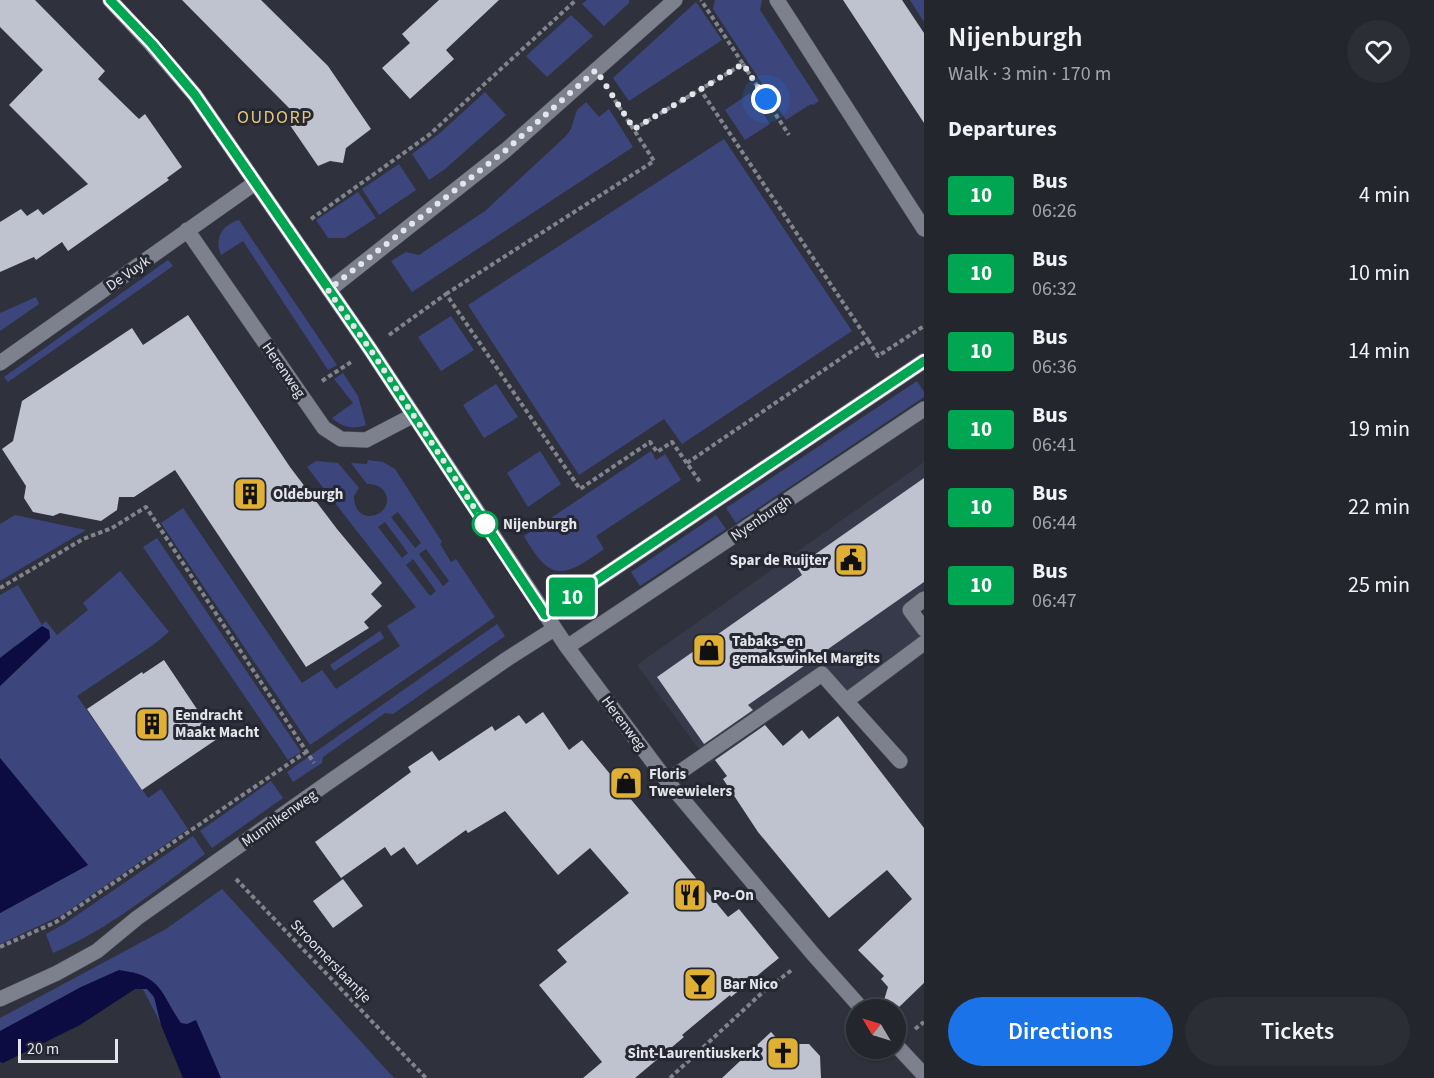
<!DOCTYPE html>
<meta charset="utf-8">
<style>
:root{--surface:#23262d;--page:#2b2e35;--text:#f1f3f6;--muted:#a3a5aa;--line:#404349;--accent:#1a73e8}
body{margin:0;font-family:"Source Sans 3",sans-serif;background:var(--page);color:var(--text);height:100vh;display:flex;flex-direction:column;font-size:22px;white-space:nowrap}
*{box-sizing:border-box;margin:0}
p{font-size:20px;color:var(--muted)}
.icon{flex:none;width:33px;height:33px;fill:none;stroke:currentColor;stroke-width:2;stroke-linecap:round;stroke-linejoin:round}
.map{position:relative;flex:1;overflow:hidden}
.side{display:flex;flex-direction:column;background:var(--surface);width:510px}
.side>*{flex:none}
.badge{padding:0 12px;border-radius:4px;font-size:21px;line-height:39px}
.needle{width:39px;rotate:308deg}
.controls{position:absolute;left:846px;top:999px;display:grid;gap:12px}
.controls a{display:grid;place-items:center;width:60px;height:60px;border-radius:50%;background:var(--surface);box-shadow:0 2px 4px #0004,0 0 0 2px var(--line);font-size:30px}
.scale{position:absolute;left:18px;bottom:15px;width:100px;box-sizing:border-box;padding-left:6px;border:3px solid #e3e5eb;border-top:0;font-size:16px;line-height:21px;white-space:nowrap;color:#e3e5eb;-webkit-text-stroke:4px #252832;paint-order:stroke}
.you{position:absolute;width:30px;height:30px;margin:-15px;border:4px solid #fff;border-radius:50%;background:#1a73e8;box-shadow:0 0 0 9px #1a73e833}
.map>.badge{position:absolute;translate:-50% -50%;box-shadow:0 0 0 3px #fff}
h2{padding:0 24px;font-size:22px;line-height:54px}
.round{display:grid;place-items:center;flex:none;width:63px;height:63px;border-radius:32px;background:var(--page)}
.summary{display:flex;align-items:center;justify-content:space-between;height:102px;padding:0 24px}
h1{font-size:28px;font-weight:600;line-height:45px}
.primary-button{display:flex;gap:12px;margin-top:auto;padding:12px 24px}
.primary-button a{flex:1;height:69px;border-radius:36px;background:var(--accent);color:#fff;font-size:24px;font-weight:600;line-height:69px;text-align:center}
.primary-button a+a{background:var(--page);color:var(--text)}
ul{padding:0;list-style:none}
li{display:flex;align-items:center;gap:18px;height:78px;padding:0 24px}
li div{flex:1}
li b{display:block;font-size:22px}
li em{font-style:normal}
li .badge{min-width:66px;font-weight:700;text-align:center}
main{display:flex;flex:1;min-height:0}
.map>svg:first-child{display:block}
.built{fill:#363a4a}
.green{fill:#3c467d;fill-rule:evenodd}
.water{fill:#0c0b42}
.building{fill:#bfc2cf}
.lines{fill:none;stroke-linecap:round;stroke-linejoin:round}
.minor-casing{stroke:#4c4f57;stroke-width:16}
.path{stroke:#81848c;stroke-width:4;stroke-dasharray:4.5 3;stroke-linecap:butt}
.minor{stroke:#7d818d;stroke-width:15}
.line-casing{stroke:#fff;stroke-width:14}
.line{stroke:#00a651;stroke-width:9}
.walk{stroke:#e3e5eb;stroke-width:6;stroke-dasharray:0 10.8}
.stop-dot{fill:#fff;stroke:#00a651;stroke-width:3}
.labels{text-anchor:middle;stroke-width:6;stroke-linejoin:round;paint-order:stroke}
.street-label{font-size:15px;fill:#e3e5eb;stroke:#252832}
.poi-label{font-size:15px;font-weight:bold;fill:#e3e5eb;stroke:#252832;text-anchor:start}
.stop-label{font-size:15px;font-weight:bold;fill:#e3e5eb;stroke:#252832;text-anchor:start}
.quarter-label{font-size:18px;letter-spacing:1.5px;fill:#e8c77d;stroke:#252832}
</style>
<main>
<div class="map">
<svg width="924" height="1078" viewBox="0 0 924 1078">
<rect width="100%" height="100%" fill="#2f323c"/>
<!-- built -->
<path class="built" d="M924,462V606L908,618L922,636L846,692L833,675L710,764L637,665Z"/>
<!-- green -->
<path class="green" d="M587,0H629V3L604,26L582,4Z
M715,0H762L760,10L819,101L813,105L811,104L786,120L713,9Z
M910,0H924V22Z
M696,2L722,40L629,101L613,78Z
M571,15L593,36L547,77L526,56Z
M485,92L506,115L445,169L429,180L412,154L440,133Z
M750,93L770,124L745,140L725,110Z
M586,102L599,117L609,109L633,147L412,292L391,261L406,252L419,255L485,211L566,136L571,129L577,110Z
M724,139L852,331L682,444L664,419L579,475L468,305Z
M399,164L416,190L379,215L362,189Z
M358,192L376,218L345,238H328L316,220Z
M239,220L337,365L328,370L243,241L221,255C214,238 222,225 239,220Z
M168,260L173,266L8,382L4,377Z
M36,297L39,304L0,331V313Z
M451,316L474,350L441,371L418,337Z
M343,373L358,396L366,425C353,430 342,427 332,418L353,403L334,379Z
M917,381L924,392V397L736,523L726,508Z
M496,384L518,417L484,438L463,405Z
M540,451L561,484L528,507L507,473Z
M651,451L656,460L665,454L681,480L596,536L604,549C563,578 551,583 524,536Z
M368,460L383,462L395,469L442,542L440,544L451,562L456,559L495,617L310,745L161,523L183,508L302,683L322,670L336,689L400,646L387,626L416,607L307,467L316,461L338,463L359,488L354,496C354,531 399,514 384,491C380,485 373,484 367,484L351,463L367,464ZM398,512L421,543L415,548L391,517ZM385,522L408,553L402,558L378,527ZM426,549L449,581L443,586L419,554ZM413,559L436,591L430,596L406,565Z
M15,515L86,530L0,581V524Z
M716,515L726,529L640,586L631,572Z
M157,538L301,752L288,760L143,547Z
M120,571L169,632L153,645L77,696L148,798L161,789L188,829L62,915L0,944V913L88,865L0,758V686L50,639L49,630L15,646L0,658V595L18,585L42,625L46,621L57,635L88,610L83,603Z
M497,624L505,636L393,714L385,713L323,757L322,763L293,782L287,772Z
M380,631L384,638L334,671L330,665Z
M271,781L283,798L212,848L200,831Z
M193,836L205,854C156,890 109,929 53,953L46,934L64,924Z
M222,889L394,1078H189L134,972L0,1048V1018L166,929Z"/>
<!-- water -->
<path class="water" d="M42,626L49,630L50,638L0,686V658Z
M0,758L88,865L0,913Z
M119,970C163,976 159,991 181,1023L187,1024L196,1020L221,1078H183L161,1025L154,997L147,989H135L80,1025L3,1063L0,1062V1031L81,987Z"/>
<!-- building -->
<path class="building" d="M0,0H35L105,71L98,79L139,119L145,114L182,167L167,178L169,180L68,251L62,242L36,260L34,257L0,272V222L21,209L27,216L38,209L43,215L88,184L9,105L43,70L0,27Z
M182,0H261L328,66L371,129L346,148L343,163L330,161L318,166L283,115L291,110Z
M439,0H499L446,50L454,59L410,99L382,68L410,43L402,34Z
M843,0H902L924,33V123Z
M188,315L290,467L337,529L382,583L371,594L382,606L364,622L369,628L306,667L175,470L134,497H119L117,510L101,521L60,513L53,516L33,512L24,498L26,486L2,449L13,441L22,401L132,328L143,345Z
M924,478V582L748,705L753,710L704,744L657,677L802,575L797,567Z
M164,660L217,739L142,790L87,709L142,672L143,674Z
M543,712L569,750L582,740L728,917L739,909L779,958L731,997L730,995L682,1035L684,1037L635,1078H583L602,1062L539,985L567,962L557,950L629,893L590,848L558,875L505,811L468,833L466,830L417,865L404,847L391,856L385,847L341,878L315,842L411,772L408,767L432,751L439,761L492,726L495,731L519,715L526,724Z
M838,716L924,828V983L896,1010H881L888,987L881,979L884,976L858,950L912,899L887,870L829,918L758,832L723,779L727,776L715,760L765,725L783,746L802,730L809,739Z
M343,879L363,906L333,928L313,901Z
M771,1032L782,1044H809L820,1056L821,1078H722Z"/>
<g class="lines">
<defs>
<path id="minor" d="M110,0L151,44L195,95L370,349L567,647L667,781L813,954L863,1010
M777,0L924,229
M187,230L324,428L341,439L366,440L414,415
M329,290L506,150L675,0
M0,363L255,183
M924,599L910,610L924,629
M545,615L924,361
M567,647L924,409
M846,701L900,761
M667,781L822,674L846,701L924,643
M0,999L57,973L97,951L137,918L329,782L507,659L554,629
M896,1045L924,1075"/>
</defs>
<!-- minor casing -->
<use href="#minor" class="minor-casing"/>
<!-- path -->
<path class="path" d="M743,64L789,135
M634,129L743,64L701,0
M311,219L429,135L576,0
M446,294L654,161L609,91
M389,335L446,294L580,489L650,442L657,452L672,442L700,482
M868,340L878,356L924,326
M322,381L351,362
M687,463L868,340L700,89
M0,588L83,539L112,528L146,507L314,763
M236,879L426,1078
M0,947L56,922L306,752
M915,1029L924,1022
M670,1078L764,991L793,969"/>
<!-- minor -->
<use href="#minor" class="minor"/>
</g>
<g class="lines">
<defs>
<path id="line" d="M110,0L152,44L195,95L370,349L545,615L924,361"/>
</defs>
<!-- line casing -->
<use href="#line" class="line-casing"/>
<!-- line -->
<use href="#line" class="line"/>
<!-- walk -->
<path class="walk" d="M485,524L370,349L328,290L506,150L596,70L634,129L743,64L766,99"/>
</g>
<!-- icons -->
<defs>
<symbol id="building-square" viewBox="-11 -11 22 22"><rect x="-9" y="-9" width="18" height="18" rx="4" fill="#e0b034" stroke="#252832"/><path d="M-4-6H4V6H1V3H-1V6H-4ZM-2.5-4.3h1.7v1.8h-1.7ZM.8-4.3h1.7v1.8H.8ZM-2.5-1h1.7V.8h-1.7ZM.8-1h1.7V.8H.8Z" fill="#111"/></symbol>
<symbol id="civic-square" viewBox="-11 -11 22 22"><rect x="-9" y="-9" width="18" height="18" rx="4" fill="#e0b034" stroke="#252832"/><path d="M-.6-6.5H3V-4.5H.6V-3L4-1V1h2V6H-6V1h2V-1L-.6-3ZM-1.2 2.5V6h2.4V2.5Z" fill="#111"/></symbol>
<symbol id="shop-square" viewBox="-11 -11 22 22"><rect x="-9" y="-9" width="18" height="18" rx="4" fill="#e0b034" stroke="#252832"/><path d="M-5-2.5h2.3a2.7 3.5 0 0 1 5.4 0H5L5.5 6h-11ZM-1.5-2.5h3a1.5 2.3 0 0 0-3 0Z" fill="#111"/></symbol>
<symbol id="restaurant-square" viewBox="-11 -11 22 22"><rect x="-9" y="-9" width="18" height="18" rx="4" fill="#e0b034" stroke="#252832"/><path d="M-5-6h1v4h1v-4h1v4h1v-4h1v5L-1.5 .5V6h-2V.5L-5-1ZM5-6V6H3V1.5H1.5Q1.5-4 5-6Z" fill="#111"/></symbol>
<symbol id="bar-square" viewBox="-11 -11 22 22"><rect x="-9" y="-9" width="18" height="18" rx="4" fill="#e0b034" stroke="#252832"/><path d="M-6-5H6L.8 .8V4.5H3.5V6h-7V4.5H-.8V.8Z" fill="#111"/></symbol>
<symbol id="church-square" viewBox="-11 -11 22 22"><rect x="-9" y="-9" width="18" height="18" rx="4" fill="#e0b034" stroke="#252832"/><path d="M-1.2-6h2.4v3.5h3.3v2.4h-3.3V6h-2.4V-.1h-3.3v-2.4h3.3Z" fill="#111"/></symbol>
</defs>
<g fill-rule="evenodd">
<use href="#building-square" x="231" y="475" width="38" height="38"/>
<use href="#civic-square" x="832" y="541" width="38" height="38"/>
<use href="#shop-square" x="690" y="631" width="38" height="38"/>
<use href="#building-square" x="133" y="705" width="38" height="38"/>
<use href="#shop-square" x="607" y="764" width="38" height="38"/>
<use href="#restaurant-square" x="671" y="876" width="38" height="38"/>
<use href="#bar-square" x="681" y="965" width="38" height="38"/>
<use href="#church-square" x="764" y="1034" width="38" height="38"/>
</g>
<!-- markers -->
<circle class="stop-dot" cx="485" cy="524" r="12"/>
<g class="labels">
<!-- street labels -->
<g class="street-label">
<text transform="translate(128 273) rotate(-35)" y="5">De Vuyk</text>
<text transform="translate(284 370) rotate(55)" y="5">Herenweg</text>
<text transform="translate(761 518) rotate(-34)" y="5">Nyenburgh</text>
<text transform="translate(624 723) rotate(53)" y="5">Herenweg</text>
<text transform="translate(279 818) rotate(-35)" y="5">Munnikenweg</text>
<text transform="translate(331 961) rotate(46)" y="5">Stroomerslaantje</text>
</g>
<!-- poi labels -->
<g class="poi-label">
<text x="273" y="499">Oldeburgh</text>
<text x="828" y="565" text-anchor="end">Spar de Ruijter</text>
<text x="732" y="646">Tabaks- en<tspan x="732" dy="17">gemakswinkel Margits</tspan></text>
<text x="175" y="720">Eendracht<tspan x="175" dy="17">Maakt Macht</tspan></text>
<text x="649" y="779">Floris<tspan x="649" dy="17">Tweewielers</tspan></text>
<text x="713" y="900">Po-On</text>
<text x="723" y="989">Bar Nico</text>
<text x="760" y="1058" text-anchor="end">Sint-Laurentiuskerk</text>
</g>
<!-- stop labels -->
<g class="stop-label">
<text x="503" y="529">Nijenburgh</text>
</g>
<!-- quarter labels -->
<g class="quarter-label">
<text x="275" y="123">OUDORP</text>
</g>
</g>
</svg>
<div class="controls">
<a><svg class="needle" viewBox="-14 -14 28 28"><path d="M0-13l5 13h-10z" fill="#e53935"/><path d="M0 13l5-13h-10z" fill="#a3a5aa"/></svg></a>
</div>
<div class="scale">20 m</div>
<div class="you" style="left:766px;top:99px"></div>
<b class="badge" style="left:572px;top:597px;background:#00a651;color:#fff">10</b>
</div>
<section class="side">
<div class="summary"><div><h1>Nijenburgh</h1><p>Walk · 3 min · 170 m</p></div><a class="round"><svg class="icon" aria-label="heart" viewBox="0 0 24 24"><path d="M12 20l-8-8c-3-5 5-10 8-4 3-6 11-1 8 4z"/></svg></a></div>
<h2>Departures</h2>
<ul>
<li><span class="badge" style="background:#00a651;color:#fff">10</span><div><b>Bus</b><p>06:26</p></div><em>4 min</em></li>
<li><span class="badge" style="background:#00a651;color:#fff">10</span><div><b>Bus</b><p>06:32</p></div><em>10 min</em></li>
<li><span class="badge" style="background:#00a651;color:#fff">10</span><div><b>Bus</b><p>06:36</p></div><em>14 min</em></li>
<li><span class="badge" style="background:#00a651;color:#fff">10</span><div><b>Bus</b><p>06:41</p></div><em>19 min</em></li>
<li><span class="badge" style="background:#00a651;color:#fff">10</span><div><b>Bus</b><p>06:44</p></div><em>22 min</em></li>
<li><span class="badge" style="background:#00a651;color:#fff">10</span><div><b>Bus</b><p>06:47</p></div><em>25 min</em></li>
</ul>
<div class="primary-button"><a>Directions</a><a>Tickets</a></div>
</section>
</main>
